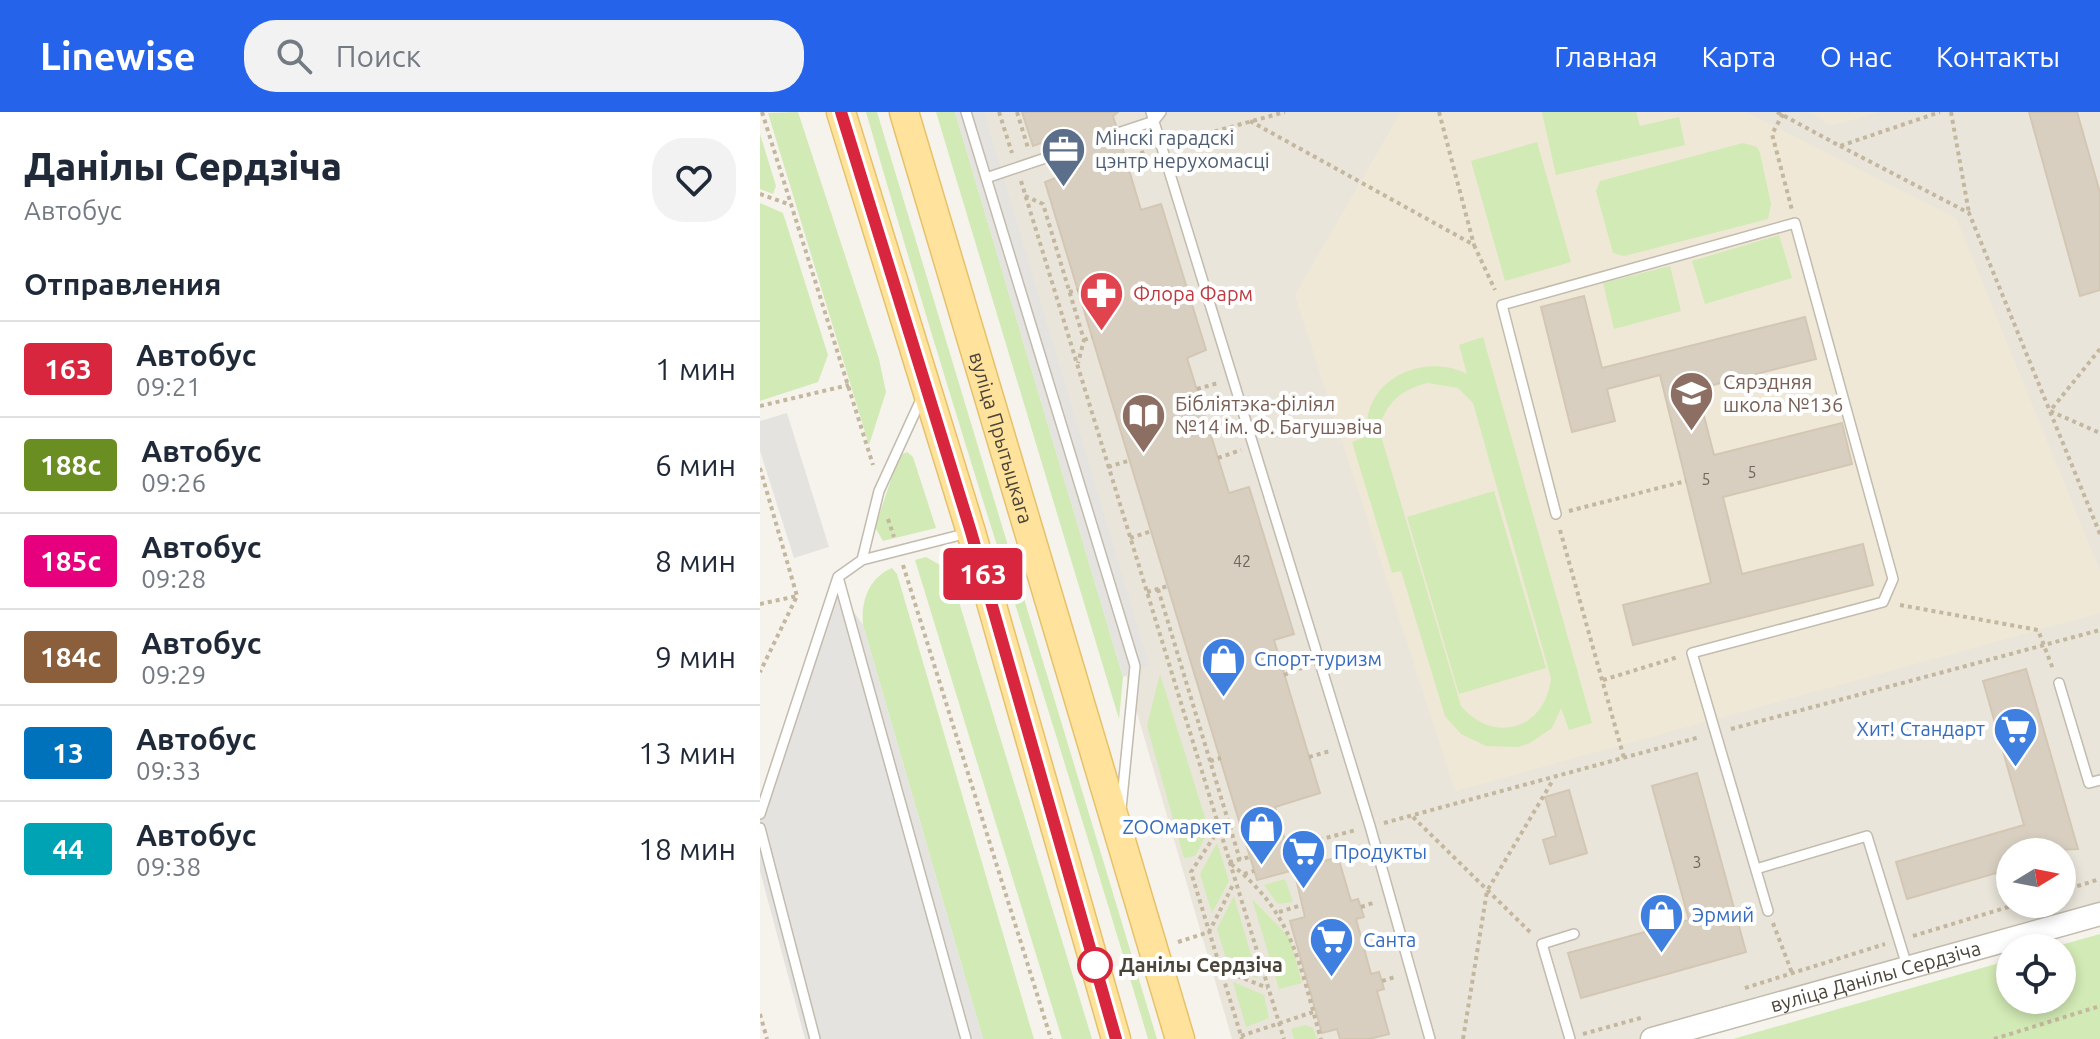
<!DOCTYPE html>
<html lang="ru">
<meta charset="utf-8">
<style>
:root{--surface:#fff;--page:#f2f2f3;--text:#1f2937;--muted:#747a83;--line:#e0e1e3;--accent:#2563eb}
body{margin:0;font-family:Ubuntu,sans-serif;background:var(--page);color:var(--text);height:100vh;display:flex;flex-direction:column;font-size:30px;white-space:nowrap}
*{box-sizing:border-box;margin:0}
p{font-size:26px;color:var(--muted)}
.icon{flex:none;width:44px;height:44px;fill:none;stroke:currentColor;stroke-width:2;stroke-linecap:round;stroke-linejoin:round}
.map{position:relative;flex:1;overflow:hidden}
.panel{display:flex;flex-direction:column;background:var(--surface);width:760px}
.panel>*{flex:none}
.badge{padding:0 16px;border-radius:6px;font-size:28px;line-height:52px}
.needle{width:52px;rotate:80deg}
.fabs{position:absolute;left:1236px;top:726px;display:grid;gap:16px}
.fabs a{display:grid;place-items:center;width:80px;height:80px;border-radius:50%;background:var(--surface);box-shadow:0 4px 12px #0003;font-size:40px}
.map>.badge{position:absolute;translate:-50% -50%;box-shadow:0 0 0 4px #fff}
h2{padding:0 24px;font-size:30px;line-height:72px}
.round{display:grid;place-items:center;flex:none;width:84px;height:84px;border-radius:32px;background:var(--page)}
.overview{display:flex;align-items:center;justify-content:space-between;height:136px;padding:0 24px}
h1{font-size:38px;font-weight:800;line-height:60px}
ul{padding:0;list-style:none}
li{display:flex;align-items:center;gap:24px;height:96px;padding:0 24px;border-top:2px solid var(--line)}
li div{flex:1}
li b{display:block;font-size:30px}
li em{font-style:normal}
li .badge{min-width:88px;font-weight:700;text-align:center}
header{display:flex;align-items:center;gap:48px;box-sizing:border-box;height:112px;padding:0 40px;background:var(--accent);color:#fff}
header strong{font-size:38px}
nav{display:flex;gap:44px;margin-inline-start:auto;font-size:28px}
.search{width:560px;height:72px;background:var(--page);display:flex;align-items:center;gap:20px;box-sizing:border-box;padding:0 28px;border-radius:32px;color:var(--muted);font-size:30px}
main{display:flex;flex:1;min-height:0}
.map>svg:first-child{display:block}
.residential{fill:#eae5da;fill-rule:evenodd}
.education{fill:#efe8d6}
.green{fill:#d2eab5;fill-rule:evenodd}
.parking{fill:#e5e3e0}
.building{fill:#d8cfc1;stroke:#d3c7b4;stroke-width:2}
.lines{fill:none;stroke-linecap:round;stroke-linejoin:round}
.service-casing{stroke:#c2bbae;stroke-width:12}
.tertiary-casing{stroke:#c2bbae;stroke-width:25}
.primary-casing{stroke:#e6c16a;stroke-width:31}
.path{stroke:#c4b79f;stroke-width:4;stroke-dasharray:4 4;stroke-linecap:butt}
.service{stroke:#fff;stroke-width:9}
.tertiary{stroke:#fff;stroke-width:22}
.primary{stroke:#ffe39c;stroke-width:28}
.line-casing{stroke:#fff;stroke-width:18}
.line{stroke:#d7263d;stroke-width:12}
.stop-dot{fill:#fff;stroke:#d7263d;stroke-width:4}
.labels{text-anchor:middle;stroke-width:8;stroke-linejoin:round;paint-order:stroke}
.number-label{font-size:16px;fill:#6e675b}
.service-label{font-size:20px;fill:#4e5e75;stroke:#fff;text-anchor:start}
.health-label{font-size:20px;fill:#be3a42;stroke:#fff;text-anchor:start}
.education-label{font-size:20px;fill:#785e54;stroke:#fff;text-anchor:start}
.street-label{font-size:20px;fill:#4b4439;stroke:#fff}
.shop-label{font-size:20px;fill:#366cbe;stroke:#fff;text-anchor:start}
.stop-label{font-size:20px;font-weight:bold;fill:#4b4439;stroke:#fff;text-anchor:start}
</style>
<header>
<strong>Linewise</strong>
<div class="search"><svg class="icon" aria-label="search" viewBox="0 0 24 24"><circle cx="10" cy="10" r="6"/><path d="M15 15l6 6"/></svg>Поиск</div>
<nav><a>Главная</a><a>Карта</a><a>О нас</a><a>Контакты</a></nav>
</header>
<main>
<section class="panel">
<div class="overview"><div><h1>Данілы Сердзіча</h1><p>Автобус</p></div><a class="round"><svg class="icon" aria-label="heart" viewBox="0 0 24 24"><path d="M12 20l-8-8c-3-5 5-10 8-4 3-6 11-1 8 4z"/></svg></a></div>
<h2>Отправления</h2>
<ul>
<li><span class="badge" style="background:#d7263d;color:#fff">163</span><div><b>Автобус</b><p>09:21</p></div><em>1 мин</em></li>
<li><span class="badge" style="background:#6b8e23;color:#fff">188с</span><div><b>Автобус</b><p>09:26</p></div><em>6 мин</em></li>
<li><span class="badge" style="background:#e6007e;color:#fff">185с</span><div><b>Автобус</b><p>09:28</p></div><em>8 мин</em></li>
<li><span class="badge" style="background:#8b5e3c;color:#fff">184с</span><div><b>Автобус</b><p>09:29</p></div><em>9 мин</em></li>
<li><span class="badge" style="background:#0072bc;color:#fff">13</span><div><b>Автобус</b><p>09:33</p></div><em>13 мин</em></li>
<li><span class="badge" style="background:#00a3b4;color:#fff">44</span><div><b>Автобус</b><p>09:38</p></div><em>18 мин</em></li>
</ul>
</section>
<div class="map">
<svg width="1340" height="927" viewBox="0 0 1340 927">
<rect width="100%" height="100%" fill="#f6f3ec"/>
<!-- residential -->
<path class="residential" d="M202,0H1340V794L888,927H472ZM1250,740H1302V792H1250Z"/>
<!-- education -->
<path class="education" d="M641,0H986L1196,106L1340,459V501L695,679L535,183Z
M1050,0H1120L1071,14Z"/>
<!-- green -->
<path class="green" d="M38,0L119,247L126,280L109,333L8,1Z
M106,0H117L397,927H388C297,617 195,310 106,0Z
M176,0H195L363,565L359,607Z
M782,0H876L880,14L919,5L925,33L796,63Z
M0,22L16,74L13,82L0,77Z
M777,30L811,150L745,169L711,49Z
M983,31L997,35L1000,41L1011,92L1008,107L864,144L853,141L836,79L840,69Z
M0,91L23,101L68,243L58,270L0,289Z
M1019,123L1032,166L945,192L932,149Z
M910,154L921,199L854,217L843,171Z
M723,225L832,611L809,618L801,596L792,616L770,631L758,635L726,634L701,622L685,604L641,459L632,461L592,330L608,324C599,270 662,239 707,262L699,233ZM668,271L698,276L713,291L791,566C786,617 734,633 701,594L619,317C626,290 642,277 668,271Z
M147,340L153,345L176,416L123,429L115,415L139,344Z
M734,379L786,556L699,582L647,405Z
M166,445L180,453L192,467L332,927H302L155,448Z
M132,456L137,462L274,927H223L103,513C101,490 108,466 132,456Z
M400,562L449,718L435,744L424,746L387,614Z
M457,731L469,769L452,801L440,762Z
M525,767L533,790L518,792L504,773Z
M474,784L498,867L467,850L457,817Z
M492,787L530,826L542,871L519,877Z
M1340,822V927H973L1250,848V888H1302V836H1290Z
M473,870L504,883L509,906L486,915Z
M545,913L553,916L557,927H534L531,917Z"/>
<!-- parking -->
<path class="parking" d="M195,0H224L389,553L363,565Z
M27,301L69,435L34,446L0,339V309Z
M77,476L103,513L223,927H45L0,759V697Z"/>
<!-- building -->
<path class="building" d="M262,0H358L353,4L356,14L351,23L360,28L381,98L401,92L446,238L427,246L458,346L469,381L489,375L534,522L514,528L560,681L515,695L534,758L497,768L285,70L320,56L317,43L322,33L313,29L311,20L273,34Z
M1269,0H1317L1340,81V178L1320,184Z
M824,184L842,256L1045,205L1056,247L937,277L954,343L1082,311L1092,352L963,385L982,462L1103,432L1113,473L873,533L863,493L951,471L900,263L847,277L855,309L812,320L781,195Z
M1266,557L1318,737L1250,740V757L1147,787L1136,750L1264,713L1223,569Z
M937,661L986,840L821,886L808,841L929,808L892,674Z
M809,678L827,741L790,752L783,728L796,724L785,685Z
M578,745L591,789L598,787L604,805L596,807L611,862L619,860L624,877L617,879L629,922L609,927H580L577,917L562,921L530,809L545,805L534,758Z"/>
<g class="lines">
<defs>
<path id="service" d="M206,0L375,554L361,697
M391,0L610,714L670,927
M358,21L394,9L401,0
M226,66L315,36
M796,402L742,193L1035,111L1133,467L1123,490L932,541L1008,799
M102,448L119,379L163,283
M78,465L206,927
M1299,571L1329,671L1340,668
M0,702L78,465L102,448L208,421
M0,716L55,927
M996,757L1107,724L1147,854
M810,927L782,832L814,822"/>
<g id="tertiary">
<path id="s1" d="M892,927L1340,802"/>
</g>
<g id="primary">
<path d="M81,0L211,420L356,927"/>
<path id="s2" d="M144,0L420,927"/>
</g>
</defs>
<!-- service casing -->
<use href="#service" class="service-casing"/>
<!-- tertiary casing -->
<use href="#tertiary" class="tertiary-casing"/>
<!-- primary casing -->
<use href="#primary" class="primary-casing"/>
<!-- path -->
<path class="path" d="M2,0L113,353
M239,0L252,41
M257,0L268,36
M679,0L714,133
M1017,0L1080,34L1180,0
M1191,0L1209,101
M1023,2L1012,22L1032,98
M490,9L714,133L735,178
M416,30L525,0
M1080,34L1209,101L1340,422
M366,48L386,39
M261,69L524,927
M0,82L31,93
M265,84L283,92L324,228L318,251
M309,180L318,178
M324,228L332,225
M1340,237L1290,299L1340,321
M437,277L458,271
M0,294L89,273
M458,346L481,338
M348,355L371,348
M0,356L37,484
M809,399L926,369
M128,407L134,425
M800,418L864,646
M370,426L392,419
M143,453L291,927
M398,477L480,748
M387,480L408,474
M0,492L37,484L0,560
M1140,493L1278,518L1293,557
M524,563L544,555
M843,568L918,545
M971,617L1340,518
M549,645L570,639
M450,649L461,646
M653,705L771,821
M624,711L940,625
M459,717L431,760L482,927
M528,736L596,718
M469,750L490,745
M471,752C535,803 539,853 561,927
M484,762L494,759
M1302,779L1340,767
M601,795L613,791
M519,800L542,793
M1013,811L1032,861
M1153,824L1258,792
M418,830L449,820L474,771
M462,858L508,876
M622,869L635,865
M985,876L1125,832
M0,902L7,927
M823,922L884,905
M481,924L553,900
M703,927L727,779L793,668
M1234,927L1340,894"/>
<!-- service -->
<use href="#service" class="service"/>
<!-- tertiary -->
<use href="#tertiary" class="tertiary"/>
<!-- primary -->
<use href="#primary" class="primary"/>
</g>
<g class="lines">
<defs>
<path id="line" d="M81,0L211,420L356,927"/>
</defs>
<!-- line casing -->
<use href="#line" class="line-casing"/>
<!-- line -->
<use href="#line" class="line"/>
</g>
<!-- icons -->
<defs>
<symbol id="office-pin" viewBox="-11 -11 22 30"><path d="M0 17L-7.5 6A9.5 9.5 0 1 1 7.5 6Z" fill="#5c6f8a" stroke="#fff"/><path d="M-6-3h4V-5.5h4V-3h4V5H-6ZM-1-4.5V-3h2v-1.5ZM-6 0V1H6V0Z" fill="#fff"/></symbol>
<symbol id="pharmacy-pin" viewBox="-11 -11 22 30"><path d="M0 17L-7.5 6A9.5 9.5 0 1 1 7.5 6Z" fill="#e0444e" stroke="#fff"/><path d="M-2-6h4v4h4v4h-4v4h-4v-4h-4v-4h4Z" fill="#fff"/></symbol>
<symbol id="school-pin" viewBox="-11 -11 22 30"><path d="M0 17L-7.5 6A9.5 9.5 0 1 1 7.5 6Z" fill="#8d6e63" stroke="#fff"/><path d="M0-5L7-2L0 1L-7-2ZM-4 1L0 2.5L4 1V4Q0 6-4 4Z" fill="#fff"/></symbol>
<symbol id="library-pin" viewBox="-11 -11 22 30"><path d="M0 17L-7.5 6A9.5 9.5 0 1 1 7.5 6Z" fill="#8d6e63" stroke="#fff"/><path d="M-6-4Q-3-5.5-.7-3.5V5Q-3 3-6 4ZM6-4Q3-5.5 .7-3.5V5Q3 3 6 4Z" fill="#fff"/></symbol>
<symbol id="shop-pin" viewBox="-11 -11 22 30"><path d="M0 17L-7.5 6A9.5 9.5 0 1 1 7.5 6Z" fill="#3f7fe0" stroke="#fff"/><path d="M-5-2.5h2.3a2.7 3.5 0 0 1 5.4 0H5L5.5 6h-11ZM-1.5-2.5h3a1.5 2.3 0 0 0-3 0Z" fill="#fff"/></symbol>
<symbol id="supermarket-pin" viewBox="-11 -11 22 30"><path d="M0 17L-7.5 6A9.5 9.5 0 1 1 7.5 6Z" fill="#3f7fe0" stroke="#fff"/><path d="M-6-5.5h2.5l.6 2H6L4.5 2H-2.5L-4.4-4H-6ZM-1.5 3.2a1.3 1.3 0 1 0 .1 0ZM3 3.2a1.3 1.3 0 1 0 .1 0Z" fill="#fff"/></symbol>
</defs>
<g fill-rule="evenodd">
<use href="#office-pin" x="278" y="12" width="51" height="69"/>
<use href="#pharmacy-pin" x="316" y="156" width="51" height="69"/>
<use href="#school-pin" x="906" y="256" width="51" height="69"/>
<use href="#library-pin" x="358" y="278" width="51" height="69"/>
<use href="#shop-pin" x="438" y="522" width="51" height="69"/>
<use href="#supermarket-pin" x="1230" y="592" width="51" height="69"/>
<use href="#shop-pin" x="476" y="690" width="51" height="69"/>
<use href="#supermarket-pin" x="518" y="714" width="51" height="69"/>
<use href="#shop-pin" x="876" y="778" width="51" height="69"/>
<use href="#supermarket-pin" x="546" y="802" width="51" height="69"/>
</g>
<!-- markers -->
<circle class="stop-dot" cx="335" cy="853" r="16"/>
<g class="labels">
<!-- number labels -->
<g class="number-label">
<text x="992" y="366">5</text>
<text x="946" y="373">5</text>
<text x="482" y="455">42</text>
<text x="937" y="756">3</text>
</g>
<!-- service labels -->
<g class="service-label">
<text x="335" y="33">Мінскі гарадскі<tspan x="335" dy="23">цэнтр нерухомасці</tspan></text>
</g>
<!-- health labels -->
<g class="health-label">
<text x="373" y="189">Флора Фарм</text>
</g>
<!-- education labels -->
<g class="education-label">
<text x="963" y="277">Сярэдняя<tspan x="963" dy="23">школа №136</tspan></text>
<text x="415" y="299">Бібліятэка-філіял<tspan x="415" dy="23">№14 ім. Ф. Багушэвіча</tspan></text>
</g>
<!-- street labels -->
<g class="street-label">
<text dy="7" stroke="none"><textPath href="#s2" startOffset="340">вуліца Прытыцкага</textPath></text>
<text dy="7" stroke="none"><textPath href="#s1" startOffset="232">вуліца Данілы Сердзіча</textPath></text>
</g>
<!-- shop labels -->
<g class="shop-label">
<text x="494" y="554">Спорт-туризм</text>
<text x="1225" y="624" text-anchor="end">Хит! Стандарт</text>
<text x="471" y="722" text-anchor="end">ZOOмаркет</text>
<text x="574" y="747">Продукты</text>
<text x="932" y="810">Эрмий</text>
<text x="603" y="835">Санта</text>
</g>
<!-- stop labels -->
<g class="stop-label">
<text x="359" y="860">Данілы Сердзіча</text>
</g>
</g>
</svg>
<div class="fabs">
<a><svg class="needle" viewBox="-14 -14 28 28"><path d="M0-13l5 13h-10z" fill="#e53935"/><path d="M0 13l5-13h-10z" fill="#747a83"/></svg></a>
<a><svg class="icon" aria-label="locate" viewBox="0 0 24 24"><circle cx="12" cy="12" r="6"/><path d="M12 2v4M12 18v4M2 12h4M18 12h4"/></svg></a>
</div>
<b class="badge" style="left:223px;top:462px;background:#d7263d;color:#fff">163</b>
</div>
</main>
